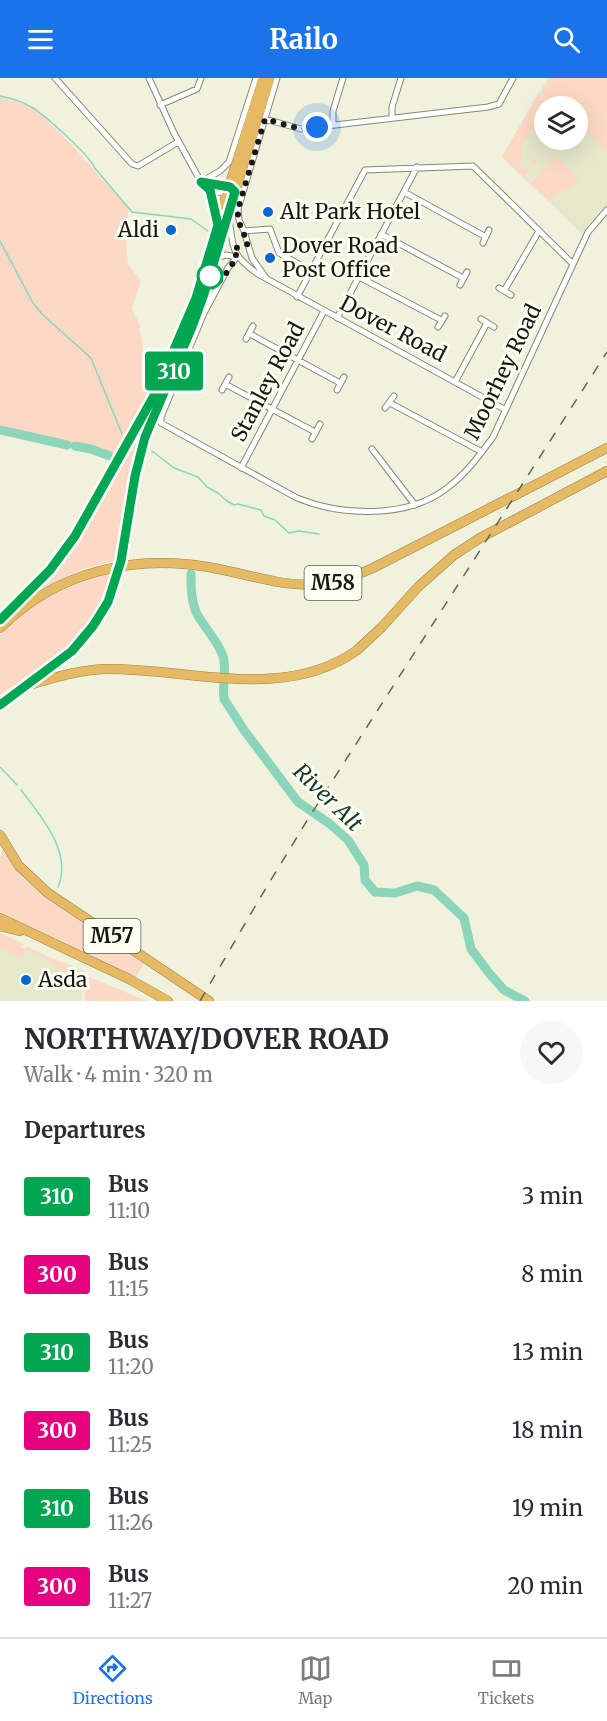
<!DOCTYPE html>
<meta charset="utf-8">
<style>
:root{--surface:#fff;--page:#f7f7f7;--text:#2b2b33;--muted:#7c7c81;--line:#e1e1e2;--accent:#1a73e8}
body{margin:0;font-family:Merriweather,serif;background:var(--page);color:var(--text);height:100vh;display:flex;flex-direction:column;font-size:22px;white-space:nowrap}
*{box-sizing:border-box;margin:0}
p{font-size:20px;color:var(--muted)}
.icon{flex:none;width:33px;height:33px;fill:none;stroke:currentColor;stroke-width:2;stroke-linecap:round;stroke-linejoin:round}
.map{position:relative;height:923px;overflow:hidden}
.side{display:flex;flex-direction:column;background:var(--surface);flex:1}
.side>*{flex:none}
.badge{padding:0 12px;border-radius:4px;font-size:21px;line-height:39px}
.fabs{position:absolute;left:534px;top:18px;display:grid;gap:12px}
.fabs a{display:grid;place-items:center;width:54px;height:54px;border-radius:50%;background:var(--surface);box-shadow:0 6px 24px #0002;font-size:30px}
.you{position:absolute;width:30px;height:30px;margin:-15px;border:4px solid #fff;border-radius:50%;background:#1a73e8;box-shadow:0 0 0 9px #1a73e833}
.map>.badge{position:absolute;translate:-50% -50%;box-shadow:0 0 0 3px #fff}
h2{padding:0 24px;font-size:22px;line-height:54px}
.round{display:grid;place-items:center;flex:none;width:63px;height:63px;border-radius:32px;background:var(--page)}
.headline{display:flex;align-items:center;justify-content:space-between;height:102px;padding:0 24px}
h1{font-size:28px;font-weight:700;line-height:45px}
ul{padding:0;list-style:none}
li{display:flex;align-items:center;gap:18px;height:78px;padding:0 24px}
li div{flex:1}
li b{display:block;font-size:22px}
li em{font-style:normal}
li .badge{min-width:66px;font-weight:700;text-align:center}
header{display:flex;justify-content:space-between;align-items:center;height:78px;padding:0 24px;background:var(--accent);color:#fff;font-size:27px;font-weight:700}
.tabs{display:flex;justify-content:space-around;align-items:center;height:84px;border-top:2px solid var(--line);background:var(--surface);font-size:16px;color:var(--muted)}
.tabs a{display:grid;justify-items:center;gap:3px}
.tabs .active{color:var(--accent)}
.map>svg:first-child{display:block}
.built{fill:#e5e8cb;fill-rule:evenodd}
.green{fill:#fbd9c4}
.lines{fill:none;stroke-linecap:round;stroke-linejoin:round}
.stream{stroke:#8cd5ba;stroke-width:1.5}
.river{stroke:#8cd5ba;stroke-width:9}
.street-casing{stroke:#868874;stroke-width:7}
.highway-casing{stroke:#9e8148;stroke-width:10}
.street{stroke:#fff;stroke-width:5}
.highway{stroke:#e6ba65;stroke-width:9}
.rail{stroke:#636358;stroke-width:1.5;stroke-dasharray:10 10;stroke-linecap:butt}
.highway-bridge-casing{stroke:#9e8148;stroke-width:10;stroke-linecap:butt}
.highway-bridge{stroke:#e6ba65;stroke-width:9}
.line-casing{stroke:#fff;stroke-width:14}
.line{stroke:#00a651;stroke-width:9}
.walk{stroke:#181811;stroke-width:6;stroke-dasharray:0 10.8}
.poi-dot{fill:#0267cf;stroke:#fdfff2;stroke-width:2}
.stop-dot{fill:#fff;stroke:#00a651;stroke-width:3}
.labels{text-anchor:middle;stroke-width:6;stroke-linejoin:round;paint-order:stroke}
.shield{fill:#fdfff2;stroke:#5d5d54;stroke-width:1.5}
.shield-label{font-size:20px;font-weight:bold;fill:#181811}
.poi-label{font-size:21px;fill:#181811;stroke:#fdfff2;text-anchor:start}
.street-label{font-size:21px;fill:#181811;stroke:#fdfff2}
.water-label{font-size:22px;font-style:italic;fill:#16382d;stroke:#fdfff2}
</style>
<header><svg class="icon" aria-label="menu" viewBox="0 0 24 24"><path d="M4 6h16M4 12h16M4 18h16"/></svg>Railo<svg class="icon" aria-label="search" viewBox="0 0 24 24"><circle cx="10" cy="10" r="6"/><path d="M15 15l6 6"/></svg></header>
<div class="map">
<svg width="607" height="923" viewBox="0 0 607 923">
<rect width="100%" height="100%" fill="#f0f2dd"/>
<!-- built -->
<path class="built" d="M548,0H607V128L582,156L502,79ZM544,28H578V62H544Z
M0,866L30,871L84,893L81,923H0Z"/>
<!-- green -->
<path class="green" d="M550,0H607V74L587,55L584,58L578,52V28H553L546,21L542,14Z
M539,14L550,28H544V38L538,46L539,48L537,50L535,49L529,55L530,57L520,68L522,71L520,73L524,77L519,83L521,90L527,91L531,88L532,83L527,79V77L536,84L525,97L531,105L555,78L579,102L569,112H563L549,124L502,79Z
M0,19L32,28L71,66L129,131L125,153L128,186L141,203L132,231L139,245L150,317L114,376L98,369L61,364L0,348Z
M138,356L142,358L115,483L80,492L36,514L66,479L90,441Z
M112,493C96,560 54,583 0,617V557C36,519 64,510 112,493Z
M2,771L23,800L47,820L144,886L136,899L0,834V783Z
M0,855L22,865L24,867L20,871L29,869L84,897L147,923H85V909L37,876L25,873L22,880L0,870Z"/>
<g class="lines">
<!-- stream -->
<path class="stream" d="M0,18C10,20 22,23 31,29C43,35 91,79 94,89L132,134L191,141L208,153
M0,163L33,225L42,236L91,280L122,356
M152,373L174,390L198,399L207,409L218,415L227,423L234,427L238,426L261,432L264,438L275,442L289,455L299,453L319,456
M0,689L17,707
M21,712C40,737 73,774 58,809"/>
<!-- river -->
<path class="river" d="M0,352L67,367
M75,368L91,371L110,378
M191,496C191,509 191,522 196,534C204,550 217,561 223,578C227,591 222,607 224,621L244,652L298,724L330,746L348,762L364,787L365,802L375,814L395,815L417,808L434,812L464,840L471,871L489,895L504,912L525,923"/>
<defs>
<path id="street" d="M55,0L132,86L138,88L178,64
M149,0L174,55L201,104L210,112L217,143
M160,27L197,11L201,0
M392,40V29L401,0
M265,41L301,51L488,29L499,26L513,0
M333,47V33L343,0
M201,104L220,93L229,84L256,0
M203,104L229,108
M210,112L228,116
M404,114L486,159
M229,140C233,170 231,177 258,196L504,331
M244,153L239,142L238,131L277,0
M381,156L463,200
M483,165L489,152
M237,179L228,190L204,235L161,339V345L297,420C341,438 408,441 447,410C466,396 479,378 493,359L588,154L607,132
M215,180L226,177L237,179
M359,199L441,242
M266,200L252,180L244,153L270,151L279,175L311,193
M460,207L467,194
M499,210L511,217
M504,213L539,153
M297,219L365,92L473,88L573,186
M337,240L417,89
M481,241L494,249
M438,249L445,238
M250,256L340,305
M246,261L253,248
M455,304L487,245
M225,306L315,354
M222,312L229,299
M337,312L344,299
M390,325L482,374
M385,330L394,318
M312,361L320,346
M372,371L415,427
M241,390L324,233"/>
<path id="highway" d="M124,466L135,398L145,359L192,249L204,217L270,0
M0,542L50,492L75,458L155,316L186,246L263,0
M0,550C55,495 131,476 208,489C275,501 305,521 373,490L607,370
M26,608C53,600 78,592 106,591C188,590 283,624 356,573L382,549L418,509L454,477L480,460L607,393
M0,626C49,596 101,558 117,500
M0,757L19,788L48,815L209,923
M0,840L129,901L168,923
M0,848L20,853"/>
</defs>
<!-- street casing -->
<use href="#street" class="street-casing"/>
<!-- highway casing -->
<use href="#highway" class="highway-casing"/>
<!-- street -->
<use href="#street" class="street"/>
<!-- highway -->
<use href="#highway" class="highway"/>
<!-- rail -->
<path class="rail" d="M200,923L260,820L308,741L607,274"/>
<defs>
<path id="highway-bridge" d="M117,500L124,466"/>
</defs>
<!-- highway-bridge casing -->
<use href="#highway-bridge" class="highway-bridge-casing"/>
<!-- highway-bridge -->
<use href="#highway-bridge" class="highway-bridge"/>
</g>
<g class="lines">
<defs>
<path id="line" d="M0,542L50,492L75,458L155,316L196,220L218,147L210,112L201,104L230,109L235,114L204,216L192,249L145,359L135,398L121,483L108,524L93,548L72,573L0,627"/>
</defs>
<!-- line casing -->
<use href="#line" class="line-casing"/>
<!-- line -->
<use href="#line" class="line"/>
<!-- walk -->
<path class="walk" d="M210,198L221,203L237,179L233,171L248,166L238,142V131L265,41L301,51L317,49"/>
</g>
<!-- markers -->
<g class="poi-dot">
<circle cx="268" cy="134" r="6"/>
<circle cx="171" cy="152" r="6"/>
<circle cx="270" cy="180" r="6"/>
<circle cx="26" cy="902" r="6"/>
</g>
<circle class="stop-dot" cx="210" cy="198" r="12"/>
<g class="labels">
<!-- shield labels -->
<g class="shield">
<rect x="304.5" y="488" width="57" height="34" rx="4.5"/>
<rect x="83.5" y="841" width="57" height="34" rx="4.5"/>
</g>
<g class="shield-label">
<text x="333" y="512">M58</text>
<text x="112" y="865">M57</text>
</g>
<!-- poi labels -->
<g class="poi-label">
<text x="280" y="141">Alt Park Hotel</text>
<text x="159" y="159" text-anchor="end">Aldi</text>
<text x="282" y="175">Dover Road<tspan x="282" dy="24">Post Office</tspan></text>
<text x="38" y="909">Asda</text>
</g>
<!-- street labels -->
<g class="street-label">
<text transform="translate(393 251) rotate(28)" y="7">Dover Road</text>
<text transform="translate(503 294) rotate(-64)" y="7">Moorhey Road</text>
<text transform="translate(268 304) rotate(-62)" y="7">Stanley Road</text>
</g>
<!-- water labels -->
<g class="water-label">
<text transform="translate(328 719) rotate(44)" y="8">River Alt</text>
</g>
</g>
</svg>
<div class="fabs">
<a><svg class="icon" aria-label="layers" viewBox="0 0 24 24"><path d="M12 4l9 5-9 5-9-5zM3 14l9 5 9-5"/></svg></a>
</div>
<div class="you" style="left:317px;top:49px"></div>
<b class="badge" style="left:174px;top:293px;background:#00a651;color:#fff">310</b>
</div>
<section class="side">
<div class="headline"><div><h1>NORTHWAY/DOVER ROAD</h1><p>Walk · 4 min · 320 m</p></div><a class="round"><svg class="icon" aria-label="heart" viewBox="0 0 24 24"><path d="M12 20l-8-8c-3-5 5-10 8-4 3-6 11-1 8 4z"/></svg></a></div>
<h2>Departures</h2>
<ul>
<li><span class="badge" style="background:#00a651;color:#fff">310</span><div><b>Bus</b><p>11:10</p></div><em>3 min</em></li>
<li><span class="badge" style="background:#e6007e;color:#fff">300</span><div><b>Bus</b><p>11:15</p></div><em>8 min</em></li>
<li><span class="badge" style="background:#00a651;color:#fff">310</span><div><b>Bus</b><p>11:20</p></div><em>13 min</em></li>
<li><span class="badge" style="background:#e6007e;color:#fff">300</span><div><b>Bus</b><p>11:25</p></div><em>18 min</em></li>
<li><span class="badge" style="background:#00a651;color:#fff">310</span><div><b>Bus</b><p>11:26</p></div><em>19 min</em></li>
<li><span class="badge" style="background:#e6007e;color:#fff">300</span><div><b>Bus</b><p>11:27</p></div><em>20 min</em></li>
</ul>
</section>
<nav class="tabs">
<a class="active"><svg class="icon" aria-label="directions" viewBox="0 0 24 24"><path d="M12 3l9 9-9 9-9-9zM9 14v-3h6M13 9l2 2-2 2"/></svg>Directions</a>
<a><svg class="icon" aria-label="map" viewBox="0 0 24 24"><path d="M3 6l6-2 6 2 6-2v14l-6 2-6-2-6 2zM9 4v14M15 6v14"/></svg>Map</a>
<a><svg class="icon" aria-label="tickets" viewBox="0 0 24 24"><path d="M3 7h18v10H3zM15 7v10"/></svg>Tickets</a>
</nav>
